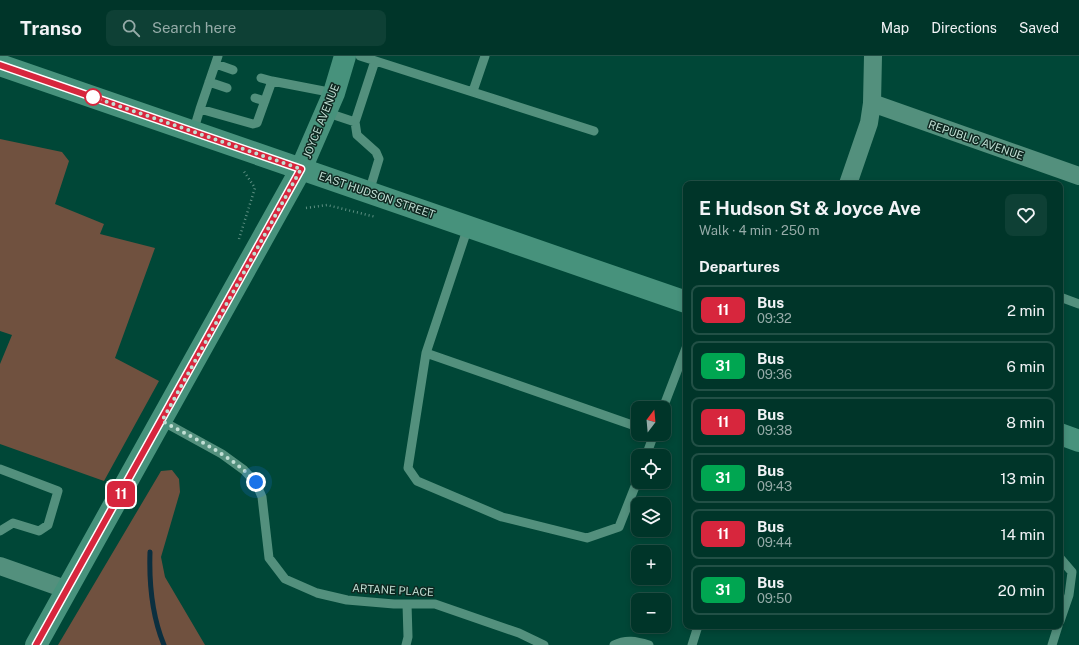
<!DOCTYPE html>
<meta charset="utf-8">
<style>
:root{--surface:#003529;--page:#0e4035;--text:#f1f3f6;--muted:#95aba8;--line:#225046}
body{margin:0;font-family:"Public Sans",sans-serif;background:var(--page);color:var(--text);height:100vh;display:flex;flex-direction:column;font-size:15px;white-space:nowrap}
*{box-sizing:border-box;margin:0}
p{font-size:13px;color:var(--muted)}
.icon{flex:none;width:22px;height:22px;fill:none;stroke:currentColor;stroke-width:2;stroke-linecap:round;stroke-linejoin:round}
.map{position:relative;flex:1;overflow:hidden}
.drawer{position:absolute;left:683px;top:125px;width:380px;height:448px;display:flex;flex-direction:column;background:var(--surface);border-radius:8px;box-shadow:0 2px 6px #0003,0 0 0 1px var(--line)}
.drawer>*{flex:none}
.badge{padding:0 8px;border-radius:6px;font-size:14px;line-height:26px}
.needle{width:26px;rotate:16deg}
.controls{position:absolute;left:631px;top:345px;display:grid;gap:8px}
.controls a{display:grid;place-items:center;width:40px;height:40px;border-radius:8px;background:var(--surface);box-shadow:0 2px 6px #0003,0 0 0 1px var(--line);font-size:20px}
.you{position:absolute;width:20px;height:20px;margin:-10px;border:3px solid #fff;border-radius:50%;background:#1a73e8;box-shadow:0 0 0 6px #1a73e833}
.map>.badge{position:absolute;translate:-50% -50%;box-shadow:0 0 0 2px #fff}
h2{padding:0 16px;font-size:15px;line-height:36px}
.round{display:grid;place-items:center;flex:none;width:42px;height:42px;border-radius:8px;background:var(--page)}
.summary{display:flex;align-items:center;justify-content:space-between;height:68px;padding:0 16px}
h1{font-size:19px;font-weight:700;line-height:30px}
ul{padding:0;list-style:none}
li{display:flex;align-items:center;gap:12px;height:50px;margin:0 8px 6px;padding:0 8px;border:2px solid var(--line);border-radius:8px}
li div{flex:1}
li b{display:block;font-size:15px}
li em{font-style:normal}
li .badge{min-width:44px;font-weight:700;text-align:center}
header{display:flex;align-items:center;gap:24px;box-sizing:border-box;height:56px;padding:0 20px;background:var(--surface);border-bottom:1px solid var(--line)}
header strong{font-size:19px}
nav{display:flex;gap:22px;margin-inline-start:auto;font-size:14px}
.search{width:280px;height:36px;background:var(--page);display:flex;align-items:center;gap:10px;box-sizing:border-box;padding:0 14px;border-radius:8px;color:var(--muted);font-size:15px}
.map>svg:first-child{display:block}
.green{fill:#70513f}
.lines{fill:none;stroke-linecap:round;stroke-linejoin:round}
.stream{stroke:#0b2f3f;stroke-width:5}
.path{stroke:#5d9083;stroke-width:2.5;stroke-dasharray:1 3;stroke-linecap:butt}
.lane{stroke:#53907d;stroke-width:9}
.street{stroke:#53907d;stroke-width:18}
.secondary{stroke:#47927c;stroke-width:22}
.line-casing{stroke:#fff;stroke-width:9}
.line{stroke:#d7263d;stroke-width:6}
.walk{stroke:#c1dfd4;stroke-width:4;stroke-dasharray:0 7.2}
.stop-dot{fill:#fff;stroke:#d7263d;stroke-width:2}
.labels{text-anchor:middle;stroke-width:3;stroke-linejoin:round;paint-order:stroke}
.street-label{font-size:11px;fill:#c1dfd4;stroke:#0f2821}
</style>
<header>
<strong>Transo</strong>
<div class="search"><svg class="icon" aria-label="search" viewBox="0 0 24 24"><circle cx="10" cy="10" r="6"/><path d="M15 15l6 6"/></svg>Search here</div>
<nav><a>Map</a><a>Directions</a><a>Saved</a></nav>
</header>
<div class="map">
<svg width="1079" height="589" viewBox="0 0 1079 589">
<rect width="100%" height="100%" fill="#004737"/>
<!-- green -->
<path class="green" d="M0,83L62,96L69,105L55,148L104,168L100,178L155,192L115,302L159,325L104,425L0,388V308L12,279L0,275Z
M172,414L179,423L180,436L161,501L165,521L205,589H58L161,415Z"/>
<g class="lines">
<!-- stream -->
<path class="stream" d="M150,496C149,527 152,560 164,589"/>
<!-- path -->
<path class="path" d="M306,152L327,149L376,161
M239,183L255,132L243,114"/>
<!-- lane -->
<path class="lane" d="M360,0L594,75
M216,8L233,14
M261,22L272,25
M209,26L227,32
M473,35L485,0
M255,42L265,45
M200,53L218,0
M325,56L355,66L375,5
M355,66L357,79L376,96L379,103L369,136
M193,76L200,53L253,68L257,67L272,25L334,37
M468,171L426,297L638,371
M1060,241L1079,248
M426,297L408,412L417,425L502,461L587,482L619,471L638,423
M663,352L686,292
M162,365L222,398L244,414L256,427L262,441L269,502L285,523L317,537L347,544L394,548H435L519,577L544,589
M646,400L654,378
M0,413L58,435L48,469L39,475L13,467L0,475
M1060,502L1072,516L1069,539L1060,565
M406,589L408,581L407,548
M614,589C626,583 636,585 649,589
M692,589L698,570
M1052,589L1058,570"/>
<!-- street -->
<path class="street" d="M872,47L1079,120
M848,128L869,67L872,47L873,0
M0,510L68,534"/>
<!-- secondary -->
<path class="secondary" d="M0,9L686,246
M1060,378L1079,385
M36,589L301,113L334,37L345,0"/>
</g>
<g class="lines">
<defs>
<path id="line" d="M0,9L301,113L36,589"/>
</defs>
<!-- line casing -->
<use href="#line" class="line-casing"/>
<!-- line -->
<use href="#line" class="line"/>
<!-- walk -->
<path class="walk" d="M93,41L301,113L162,365C195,383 230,398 256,426"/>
</g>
<!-- markers -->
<circle class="stop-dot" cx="93" cy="41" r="8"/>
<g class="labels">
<!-- street labels -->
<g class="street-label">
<text transform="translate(321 65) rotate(-68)" y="4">JOYCE AVENUE</text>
<text transform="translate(976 84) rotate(19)" y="4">REPUBLIC AVENUE</text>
<text transform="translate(377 139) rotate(19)" y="4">EAST HUDSON STREET</text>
<text transform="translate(393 534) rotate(3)" y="4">ARTANE PLACE</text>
</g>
</g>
</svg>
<div class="controls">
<a><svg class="needle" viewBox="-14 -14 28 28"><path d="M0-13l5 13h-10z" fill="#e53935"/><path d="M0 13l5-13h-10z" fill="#95aba8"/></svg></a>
<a><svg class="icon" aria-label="locate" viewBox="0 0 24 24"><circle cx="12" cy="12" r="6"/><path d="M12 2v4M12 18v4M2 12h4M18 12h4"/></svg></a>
<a><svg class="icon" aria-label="layers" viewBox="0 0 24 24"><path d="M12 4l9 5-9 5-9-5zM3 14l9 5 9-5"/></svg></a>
<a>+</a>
<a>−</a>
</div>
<div class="you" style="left:256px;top:426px"></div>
<b class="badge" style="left:121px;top:438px;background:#d7263d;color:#fff">11</b>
<section class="drawer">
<div class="summary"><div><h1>E Hudson St &amp; Joyce Ave</h1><p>Walk · 4 min · 250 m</p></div><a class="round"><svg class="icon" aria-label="heart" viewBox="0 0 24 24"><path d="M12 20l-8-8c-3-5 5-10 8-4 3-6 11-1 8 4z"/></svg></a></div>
<h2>Departures</h2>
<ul>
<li><span class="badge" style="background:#d7263d;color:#fff">11</span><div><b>Bus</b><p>09:32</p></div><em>2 min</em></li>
<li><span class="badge" style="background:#00a651;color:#fff">31</span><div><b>Bus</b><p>09:36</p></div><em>6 min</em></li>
<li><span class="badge" style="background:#d7263d;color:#fff">11</span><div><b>Bus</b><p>09:38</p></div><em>8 min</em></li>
<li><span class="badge" style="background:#00a651;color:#fff">31</span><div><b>Bus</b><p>09:43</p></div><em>13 min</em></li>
<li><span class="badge" style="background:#d7263d;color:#fff">11</span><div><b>Bus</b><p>09:44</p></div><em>14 min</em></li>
<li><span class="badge" style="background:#00a651;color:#fff">31</span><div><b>Bus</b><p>09:50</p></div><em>20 min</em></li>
</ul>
</section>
</div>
